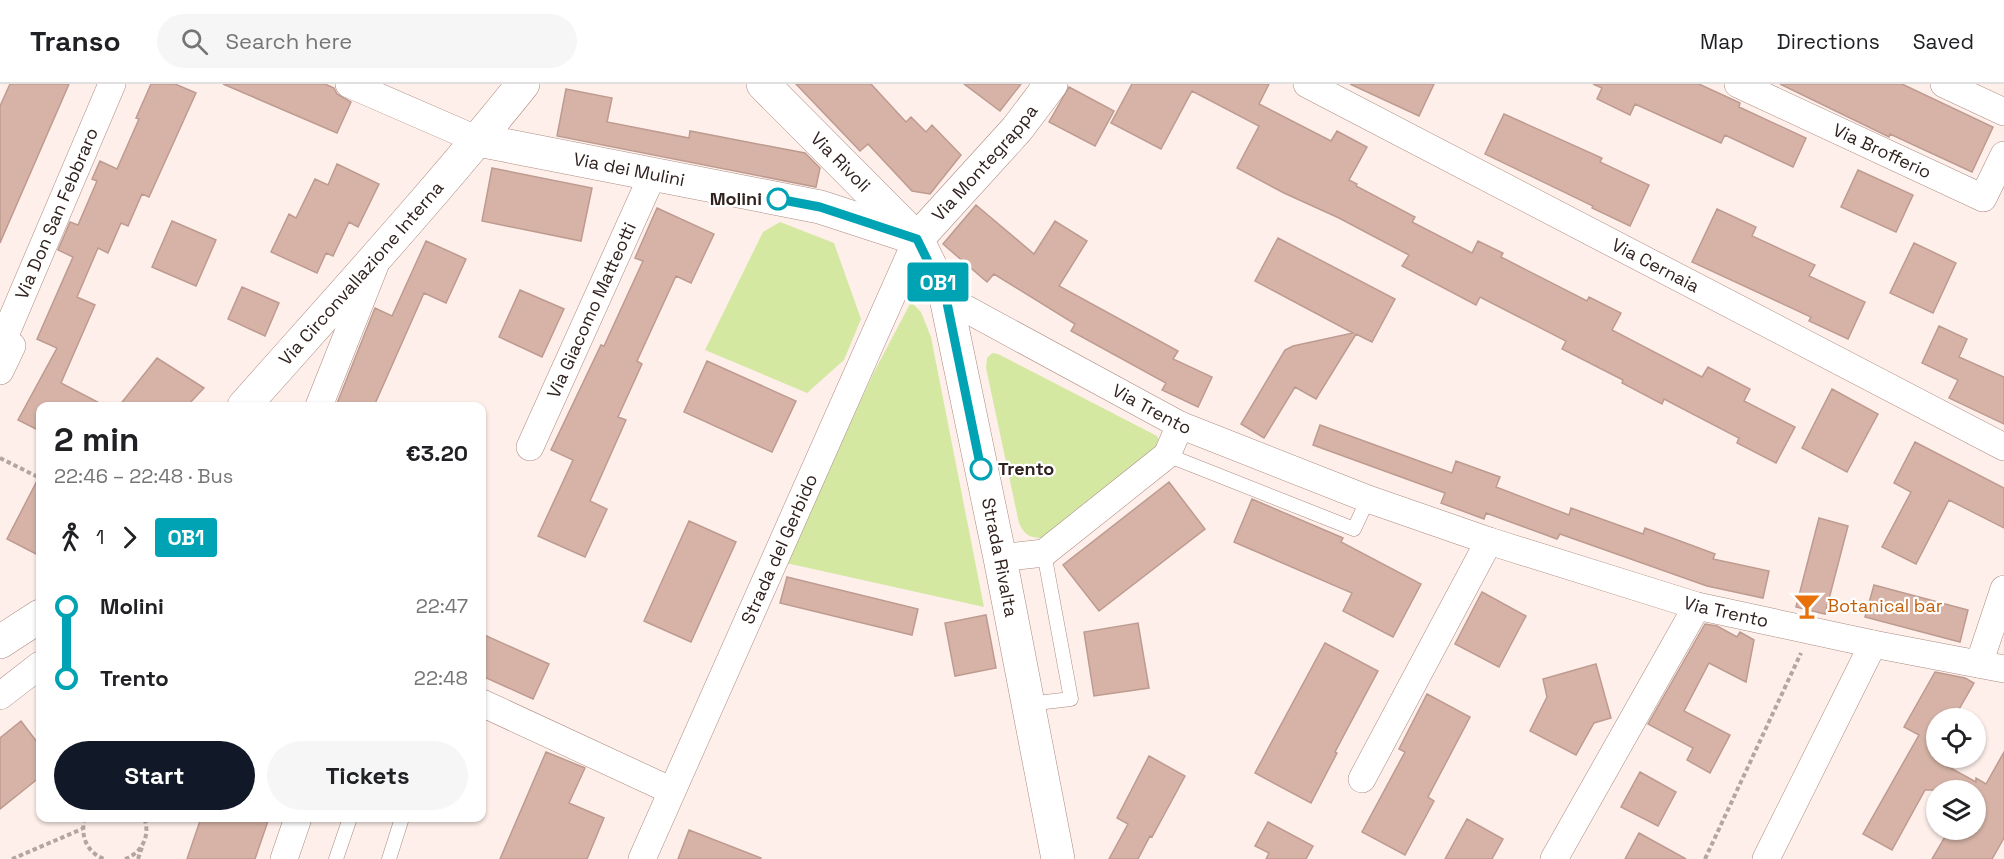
<!DOCTYPE html>
<meta charset="utf-8">
<style>
:root{--surface:#fff;--page:#f6f6f6;--text:#202124;--muted:#757577;--line:#e0e0e0;--accent:#111827}
body{margin:0;font-family:"Space Grotesk",sans-serif;background:var(--page);color:var(--text);height:100vh;display:flex;flex-direction:column;font-size:22px;white-space:nowrap}
*{box-sizing:border-box;margin:0}
p{font-size:20px;color:var(--muted)}
.icon{flex:none;width:33px;height:33px;fill:none;stroke:currentColor;stroke-width:2;stroke-linecap:round;stroke-linejoin:round}
.map{position:relative;flex:1;overflow:hidden}
.panel{position:absolute;left:36px;top:318px;width:450px;height:420px;display:flex;flex-direction:column;background:var(--surface);border-radius:12px;box-shadow:0 2px 4px #0004}
.panel>*{flex:none}
.badge{padding:0 12px;border-radius:4px;font-size:21px;line-height:39px}
.fabs{position:absolute;left:1926px;top:624px;display:grid;gap:12px}
.fabs a{display:grid;place-items:center;width:60px;height:60px;border-radius:50%;background:var(--surface);box-shadow:0 2px 4px #0004;font-size:30px}
.map>.badge{position:absolute;translate:-50% -50%;box-shadow:0 0 0 3px #fff}
.legs{display:flex;align-items:center;gap:9px;height:66px;padding:0 18px;font-size:20px}
.legs p{margin-inline-start:auto}
.overview{display:flex;align-items:center;justify-content:space-between;height:102px;padding:0 18px}
h1{font-size:33px;font-weight:700;line-height:45px}
.button{display:flex;gap:12px;margin-top:auto;padding:12px 18px}
.button a{flex:1;height:69px;border-radius:36px;background:var(--accent);color:#fff;font-size:24px;font-weight:700;line-height:69px;text-align:center}
.button a+a{background:var(--page);color:var(--text)}
ul{padding:0 18px;list-style:none}
li{display:flex;align-items:center;gap:21px;height:72px;font-size:22px}
li i{display:grid;place-items:center;width:9px;height:100%;margin:0 8px;background:currentColor}
li i::after{content:'';width:15px;height:15px;margin:-8px;border:4px solid;border-radius:50%;background:var(--surface)}
li p{margin-inline-start:auto}
li:first-child i{background:linear-gradient(#0000 50%,currentColor 0)}
li:last-child i{background:linear-gradient(currentColor 50%,#0000 0)}
header{display:flex;align-items:center;gap:36px;box-sizing:border-box;height:84px;padding:0 30px;background:var(--surface);border-bottom:2px solid var(--line)}
header strong{font-size:28px}
nav{display:flex;gap:33px;margin-inline-start:auto;font-size:21px}
.search{width:420px;height:54px;background:var(--page);display:flex;align-items:center;gap:15px;box-sizing:border-box;padding:0 21px;border-radius:33px;color:var(--muted);font-size:22px}
.map>svg:first-child{display:block}
.green{fill:#d4e8a2}
.building{fill:#d6b3a6;stroke:#be9b90;stroke-width:1.5}
.lines{fill:none;stroke-linecap:round;stroke-linejoin:round}
.lane-casing{stroke:#ac8a7f;stroke-width:15}
.street-casing{stroke:#ac8a7f;stroke-width:28}
.secondary-casing{stroke:#ac8a7f;stroke-width:34}
.path{stroke:#b3a5a0;stroke-width:4;stroke-dasharray:4.5 3;stroke-linecap:butt}
.lane{stroke:#fff;stroke-width:14}
.street{stroke:#fff;stroke-width:27}
.secondary{stroke:#fff;stroke-width:33}
.line-1-casing{stroke:#fff;stroke-width:14}
.line-1{stroke:#00a3b4;stroke-width:9}
.stop-1-dot{fill:#fff;stroke:#00a3b4;stroke-width:3}
.labels{text-anchor:middle;stroke-width:4.5;stroke-linejoin:round;paint-order:stroke}
.street-label{font-size:18px;fill:#30221e;stroke:#fff}
.stop-label{font-size:18px;font-weight:bold;fill:#30221e;stroke:#fff;text-anchor:end}
.food-label{font-size:18px;fill:#c56008;stroke:#fff;text-anchor:start}
</style>
<header>
<strong>Transo</strong>
<div class="search"><svg class="icon" aria-label="search" viewBox="0 0 24 24"><circle cx="10" cy="10" r="6"/><path d="M15 15l6 6"/></svg>Search here</div>
<nav><a>Map</a><a>Directions</a><a>Saved</a></nav>
</header>
<div class="map">
<svg width="2004" height="775" viewBox="0 0 2004 775">
<rect width="100%" height="100%" fill="#feefea"/>
<!-- green -->
<path class="green" d="M780,138L834,159L861,235L844,276L807,309L705,266L763,148Z
M911,218L921,228L931,253L984,523L786,479L873,290Z
M992,269L998,270L1157,352L1159,356L1157,361L1045,454C1030,454 1025,452 1019,439L986,284L987,274Z"/>
<!-- building -->
<path class="building" d="M10,0H69L0,159V22Z
M151,0H175L196,9L149,113L142,110L128,142L121,139L108,169L98,164L77,213L95,221L61,299L105,322H40V347L18,336L57,264L37,255L73,173L58,166L70,138L78,141L97,97L92,95L100,77L117,85L139,35L136,34Z
M223,0H325L334,4L337,10L351,18L337,49Z
M796,0H871L906,38L911,33L926,48L932,41L961,71L930,110L912,107L868,60L860,67Z
M964,0H1021L1000,27Z
M1132,0H1269L1259,20L1331,57L1337,47L1367,63L1349,96L1357,100L1356,102L1415,133L1412,138L1472,169L1478,157L1503,169L1501,173L1587,217L1589,213L1621,229L1612,246L1702,293L1708,283L1750,305L1744,317L1795,343L1776,379L1737,359L1739,354L1664,315L1662,320L1622,299L1623,296L1562,265L1566,257L1480,213L1476,221L1402,182L1409,171L1339,134L1284,109L1237,84L1259,42L1192,7L1161,65L1111,39Z
M1350,0H1434L1419,32Z
M1593,0H1699L1740,19L1739,23L1806,54L1793,83L1725,51L1721,59L1635,20L1630,31L1597,15L1602,4Z
M1780,0H1902L1993,43L1972,88L1890,50L1889,53Z
M1069,3L1114,27L1095,62L1049,38Z
M566,5L612,14L607,38L689,54L690,47L805,69L820,84L816,103L557,52Z
M1504,30L1602,74L1600,78L1649,101L1630,142L1592,124L1593,122L1485,70Z
M337,80L379,100L358,143L349,138L333,172L326,169L317,189L271,168L289,130L296,134L315,95L328,101Z
M492,84L592,104L581,157L482,137Z
M1858,86L1913,111L1896,148L1841,123Z
M976,121L1034,170L1055,137L1087,157L1059,202L1178,267L1173,275L1212,293L1198,323L1162,306L1166,299L1071,247L1075,240L994,190L987,198L943,160Z
M657,124L714,150L691,199L676,192L637,277L642,280L618,333L626,336L590,417L607,425L585,473L538,452L573,376L551,366L601,261L604,262L643,177L635,174Z
M1717,125L1756,143L1752,152L1815,181L1809,192L1865,218L1848,255L1809,237L1811,233L1692,178Z
M172,137L216,156L196,202L152,183Z
M1278,154L1395,215L1372,258L1356,250L1316,315L1295,303L1264,354L1241,340L1285,266L1293,262L1353,249L1255,197Z
M426,157L466,175L446,219L424,209L374,322H336L375,224L392,232Z
M1914,159L1956,179L1933,229L1890,209Z
M242,203L279,219L265,252L228,235Z
M520,206L564,225L542,273L499,253Z
M1939,242L1967,255L1959,273L2004,293V340L1949,314L1958,296L1922,279Z
M157,274L204,304L187,322H119Z
M707,277L796,317L772,368L684,328Z
M1832,305L1878,330L1847,388L1802,364Z
M1320,341L1452,389L1456,377L1500,393L1496,403L1569,431L1571,424L1643,450L1645,444L1715,470L1713,475L1769,487L1763,514L1707,502L1560,450L1557,455L1486,429L1484,435L1441,419L1445,409L1313,361Z
M1915,358L2004,404V444L1949,416L1916,480L1882,463L1911,408L1894,399Z
M40,391V472L7,455Z
M1169,398L1205,445L1099,527L1063,481Z
M1252,415L1343,454L1341,458L1421,500L1393,553L1343,527L1352,509L1234,458Z
M1819,434L1848,442L1825,530L1796,523Z
M689,437L736,458L691,558L644,537Z
M787,493L918,525L912,551L780,519Z
M1874,501L1968,526L1960,558L1865,533Z
M1482,508L1526,532L1499,583L1455,560Z
M986,531L996,584L955,592L945,539Z
M1138,539L1149,604L1094,612L1084,548Z
M1705,540L1717,542L1737,553L1740,548L1754,556L1746,598L1709,579L1684,627L1730,651L1710,689L1687,676L1693,664L1648,640Z
M482,550L549,580L533,615L482,592Z
M1325,559L1378,587L1335,668L1337,669L1311,719L1255,689Z
M1596,580L1611,634L1594,639L1576,671L1530,647L1547,613L1543,595Z
M1935,588L1965,594L1974,599L1954,634H1936V676L1976,698V694L1986,700L2004,668V754L1992,775H1932L1949,746H1976V706H1925L1892,766L1863,750L1919,651L1904,643Z
M1427,610L1470,633L1428,713L1434,717L1405,771L1362,748L1405,668L1399,665Z
M21,637L40,662V693L0,725V654Z
M546,668L585,684L569,719L604,734L587,775H500Z
M1149,672L1185,692L1152,753L1150,752L1138,775H1109L1128,740L1117,734Z
M1640,688L1676,708L1658,742L1621,723Z
M201,734H269L255,775H187Z
M1467,735L1503,755L1492,775H1445Z
M1268,738L1313,762L1306,775H1266L1269,769L1255,762Z
M689,746L761,774L760,775H678Z
M1639,749L1686,775H1625Z"/>
<g class="lines">
<defs>
<path id="lane" d="M1167,371L1354,445L1368,415
M1028,620L1071,615L1044,469
M336,775L350,734
M389,775L402,734"/>
<g id="street">
<path d="M349,0L478,56"/>
<path id="s1" d="M1307,0L2004,363"/>
<path id="s2" d="M1738,0L1983,114L2004,71"/>
<path d="M1944,0L2004,28"/>
<path id="s3" d="M946,214L1180,341L1368,415L1489,457L1697,522L1873,560L2004,585"/>
<path id="s4" d="M0,287L12,262L3,256L112,0"/>
<path d="M319,322L375,181"/>
<path id="s5" d="M530,363L653,90"/>
<path d="M1000,474L1044,469L1167,371L1180,341"/>
<path d="M1979,580L2004,505"/>
<path d="M0,612L40,581"/>
<path d="M482,619L672,707"/>
<path d="M1362,695L1489,457"/>
<path d="M284,775L298,734"/>
<path id="s6" d="M642,775L917,155"/>
<path d="M1554,775L1697,522"/>
<path d="M1766,775L1873,560"/>
</g>
<g id="secondary">
<path id="s7" d="M763,0L917,155L946,214L1000,474L1058,775"/>
<path id="s8" d="M478,56L820,123L912,153"/>
<path id="s9" d="M917,155L1017,45L1051,0"/>
<path id="s10" d="M244,322C338,216 434,111 523,0"/>
<path d="M0,558L40,532"/>
</g>
</defs>
<!-- lane casing -->
<use href="#lane" class="lane-casing"/>
<!-- street casing -->
<use href="#street" class="street-casing"/>
<!-- secondary casing -->
<use href="#secondary" class="secondary-casing"/>
<!-- path -->
<path class="path" d="M0,374L40,394
M85,734C80,751 86,768 104,775
M12,775L82,745
M125,775C142,769 151,751 144,734
M138,775L142,763
M1705,775L1801,569"/>
<!-- lane -->
<use href="#lane" class="lane"/>
<!-- street -->
<use href="#street" class="street"/>
<!-- secondary -->
<use href="#secondary" class="secondary"/>
</g>
<g class="lines">
<defs>
<path id="line-1" d="M778,115L820,123L917,155L946,214L981,385"/>
</defs>
<!-- line-1 casing -->
<use href="#line-1" class="line-1-casing"/>
<!-- line-1 -->
<use href="#line-1" class="line-1"/>
</g>
<!-- icons -->
<defs>
<symbol id="bar-bare" viewBox="-9 -9 18 18"><path d="M-6-5H6L.8 .8V4.5H3.5V6h-7V4.5H-.8V.8Z" fill="#e8710a" stroke="#fff" stroke-width="2.5" paint-order="stroke"/></symbol>
</defs>
<g fill-rule="evenodd">
<use href="#bar-bare" x="1788" y="503" width="38" height="38"/>
</g>
<!-- markers -->
<g class="stop-1-dot">
<circle cx="778" cy="115" r="10"/>
<circle cx="981" cy="385" r="10"/>
</g>
<g class="labels">
<!-- street labels -->
<g class="street-label">
<text dy="6" stroke="none"><textPath href="#s2" startOffset="159">Via Brofferio</textPath></text>
<text dy="6" stroke="none"><textPath href="#s7" startOffset="110">Via Rivoli</textPath></text>
<text dy="6" stroke="none"><textPath href="#s9" startOffset="102">Via Montegrappa</textPath></text>
<text dy="6" stroke="none"><textPath href="#s8" startOffset="154">Via dei Mulini</textPath></text>
<text dy="6" stroke="none"><textPath href="#s4" startOffset="176">Via Don San Febbraro</textPath></text>
<text dy="6" stroke="none"><textPath href="#s1" startOffset="393">Via Cernaia</textPath></text>
<text dy="6" stroke="none"><textPath href="#s10" startOffset="177">Via Circonvallazione Interna</textPath></text>
<text dy="6" stroke="none"><textPath href="#s5" startOffset="150">Via Giacomo Matteotti</textPath></text>
<text dy="6" stroke="none"><textPath href="#s3" startOffset="234">Via Trento</textPath></text>
<text dy="6" stroke="none"><textPath href="#s6" startOffset="339">Strada del Gerbido</textPath></text>
<text dy="6" stroke="none"><textPath href="#s7" startOffset="549">Strada Rivalta</textPath></text>
<text dy="6" stroke="none"><textPath href="#s3" startOffset="844">Via Trento</textPath></text>
</g>
<!-- stop labels -->
<g class="stop-label">
<text x="762" y="121">Molini</text>
<text x="998" y="391" text-anchor="start">Trento</text>
</g>
<!-- food labels -->
<g class="food-label">
<text x="1827" y="528">Botanical bar</text>
</g>
</g>
</svg>
<div class="fabs">
<a><svg class="icon" aria-label="locate" viewBox="0 0 24 24"><circle cx="12" cy="12" r="6"/><path d="M12 2v4M12 18v4M2 12h4M18 12h4"/></svg></a>
<a><svg class="icon" aria-label="layers" viewBox="0 0 24 24"><path d="M12 4l9 5-9 5-9-5zM3 14l9 5 9-5"/></svg></a>
</div>
<b class="badge" style="left:938px;top:198px;background:#00a3b4;color:#fff">OB1</b>
<section class="panel">
<div class="overview"><div><h1>2 min</h1><p>22:46 – 22:48 · Bus</p></div><b>€3.20</b></div>
<div class="legs"><svg class="icon" aria-label="walk" viewBox="0 0 24 24"><circle cx="13" cy="4" r="2"/><path d="M13 8l-2 6 4 7M11 14l-3 7M7 12l3-4h3l4 4"/></svg>1<svg class="icon" aria-label="forward" viewBox="0 0 24 24"><path d="M9 5l7 7-7 7"/></svg><b class="badge" style="background:#00a3b4;color:#fff">OB1</b></div>
<ul>
<li><i style="color:#00a3b4"></i><b>Molini</b><p>22:47</p></li>
<li><i style="color:#00a3b4"></i><b>Trento</b><p>22:48</p></li>
</ul>
<div class="button"><a>Start</a><a>Tickets</a></div>
</section>
</div>
